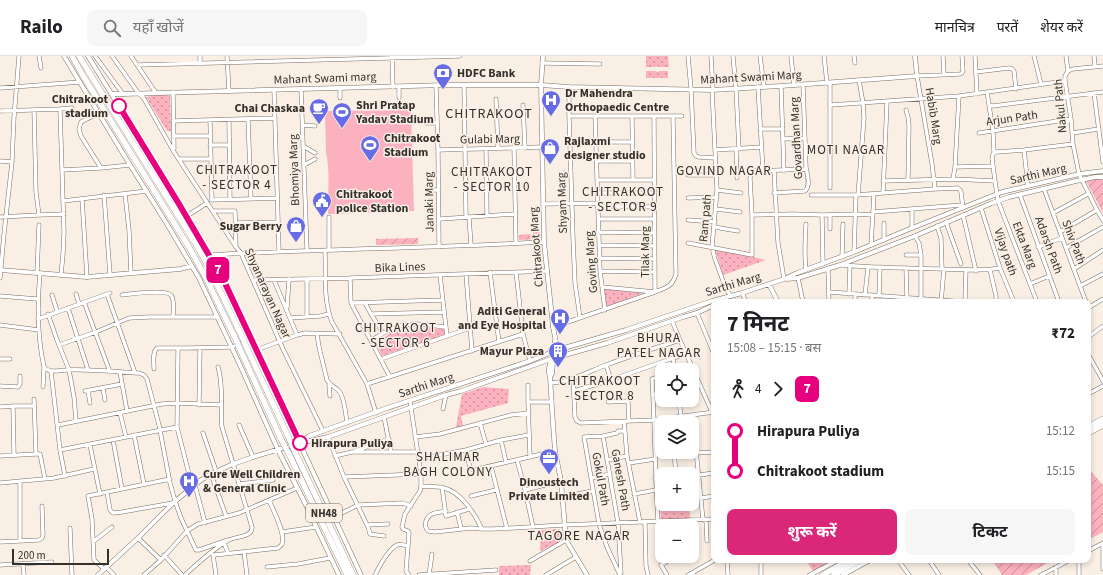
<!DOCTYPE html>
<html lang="hi">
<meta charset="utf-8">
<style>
:root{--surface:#fff;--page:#f6f6f6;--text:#202124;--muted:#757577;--line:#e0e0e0;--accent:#db2777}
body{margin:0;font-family:"Source Sans 3","Noto Sans Devanagari",sans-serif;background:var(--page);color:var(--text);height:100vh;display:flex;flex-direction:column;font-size:15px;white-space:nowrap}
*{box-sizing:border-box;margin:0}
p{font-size:13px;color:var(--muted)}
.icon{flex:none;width:22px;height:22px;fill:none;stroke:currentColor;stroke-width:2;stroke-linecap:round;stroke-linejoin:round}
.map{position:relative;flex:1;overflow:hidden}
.panel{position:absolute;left:711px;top:243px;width:380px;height:264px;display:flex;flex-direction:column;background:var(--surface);border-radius:8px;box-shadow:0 2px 6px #0003}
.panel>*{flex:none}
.badge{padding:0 8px;border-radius:6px;font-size:14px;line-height:26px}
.tools{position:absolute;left:655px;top:307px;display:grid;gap:8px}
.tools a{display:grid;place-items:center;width:44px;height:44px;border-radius:8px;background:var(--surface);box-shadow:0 2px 6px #0003;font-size:20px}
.scale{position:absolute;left:12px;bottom:10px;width:97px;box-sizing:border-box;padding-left:4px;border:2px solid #34302c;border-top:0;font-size:11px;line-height:14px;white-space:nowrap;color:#34302c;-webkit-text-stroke:3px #faefe4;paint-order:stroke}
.map>.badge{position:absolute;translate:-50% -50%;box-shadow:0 0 0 2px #fff}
.legs{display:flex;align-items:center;gap:6px;height:44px;padding:0 16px;font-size:13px}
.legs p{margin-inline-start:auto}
.head{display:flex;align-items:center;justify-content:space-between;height:68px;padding:0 16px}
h1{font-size:22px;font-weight:700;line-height:30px}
.primary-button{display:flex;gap:8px;margin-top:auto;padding:8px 16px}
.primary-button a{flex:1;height:46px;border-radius:8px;background:var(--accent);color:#fff;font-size:16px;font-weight:700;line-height:46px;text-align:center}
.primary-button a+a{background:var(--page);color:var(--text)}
ul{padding:0 16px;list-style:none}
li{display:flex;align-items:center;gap:14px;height:40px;font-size:15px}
li i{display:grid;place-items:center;width:6px;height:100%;margin:0 5px;background:currentColor}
li i::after{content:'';width:10px;height:10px;margin:-5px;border:3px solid;border-radius:50%;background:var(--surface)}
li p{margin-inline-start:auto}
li:first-child i{background:linear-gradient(#0000 50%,currentColor 0)}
li:last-child i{background:linear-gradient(currentColor 50%,#0000 0)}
header{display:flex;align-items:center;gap:24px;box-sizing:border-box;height:56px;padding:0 20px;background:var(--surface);border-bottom:1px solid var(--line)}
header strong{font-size:19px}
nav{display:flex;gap:22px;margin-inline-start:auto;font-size:14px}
.search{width:280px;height:36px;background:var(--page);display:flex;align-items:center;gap:10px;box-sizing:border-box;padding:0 14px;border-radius:8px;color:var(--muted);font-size:15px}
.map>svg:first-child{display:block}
.grass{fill:url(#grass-dots)}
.garden{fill:url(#garden-furrows)}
.pitch{fill:#fcb1bf}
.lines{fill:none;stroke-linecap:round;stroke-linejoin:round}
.minor-casing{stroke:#796f66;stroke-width:4.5}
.tertiary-casing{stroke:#796f66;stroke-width:5}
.trunk-casing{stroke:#796f66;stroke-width:6}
.minor{stroke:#fff;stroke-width:3.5}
.tertiary{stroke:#fff;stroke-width:4}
.trunk{stroke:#fff;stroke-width:5.5}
.trunk-bridge-casing{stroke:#796f66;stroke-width:6;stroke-linecap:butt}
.trunk-bridge{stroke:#fff;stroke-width:5.5}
.line-1-casing{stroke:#fff;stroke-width:9}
.line-1{stroke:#e6007e;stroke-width:6}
.stop-1-dot{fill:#fff;stroke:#e6007e;stroke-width:2}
.labels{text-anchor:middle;stroke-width:3;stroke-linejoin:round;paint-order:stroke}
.shield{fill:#faefe4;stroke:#6f6963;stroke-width:1}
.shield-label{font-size:11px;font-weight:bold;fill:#34302c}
.poi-label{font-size:12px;font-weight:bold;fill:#34302c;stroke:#faefe4;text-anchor:start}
.street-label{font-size:12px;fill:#34302c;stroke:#faefe4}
.stop-label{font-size:12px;font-weight:bold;fill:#34302c;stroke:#faefe4;text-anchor:end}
.neighbourhood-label{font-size:13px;letter-spacing:1px;fill:#34302c;stroke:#faefe4}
.quarter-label{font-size:14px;letter-spacing:1px;fill:#34302c;stroke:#faefe4}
</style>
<header>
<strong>Railo</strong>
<div class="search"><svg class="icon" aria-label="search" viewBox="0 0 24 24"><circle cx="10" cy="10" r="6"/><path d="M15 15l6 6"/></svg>यहाँ खोजें</div>
<nav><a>मानचित्र</a><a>परतें</a><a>शेयर करें</a></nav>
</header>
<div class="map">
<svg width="1103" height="519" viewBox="0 0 1103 519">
<defs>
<pattern id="grass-dots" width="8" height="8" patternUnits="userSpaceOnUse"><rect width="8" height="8" fill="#fcb1bf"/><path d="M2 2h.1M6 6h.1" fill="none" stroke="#cd909b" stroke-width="1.8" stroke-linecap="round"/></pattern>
<pattern id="garden-furrows" width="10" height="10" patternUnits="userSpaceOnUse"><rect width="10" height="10" fill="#fcb1bf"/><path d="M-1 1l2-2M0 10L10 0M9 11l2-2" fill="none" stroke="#cd909b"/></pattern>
</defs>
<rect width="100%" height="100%" fill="#faefe4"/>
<!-- grass -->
<path class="grass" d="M646,0H668L669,11H659L657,10L655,11H646Z
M646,15H655L658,16L659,15H668V22H646Z
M165,38L170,40L171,75H167L146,41Z
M715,193L766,204L723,219Z
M604,233L651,234L606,251Z
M444,272L445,279L382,300L376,287L396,273Z
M483,331L509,333L508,347L461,360L463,370L456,371L462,338Z
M660,435H662V448H689L690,462L661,464Z
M560,473L561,479L564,484L540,495L541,474Z
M806,504H836L813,515Z
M531,509L530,519H499V510Z"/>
<!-- garden -->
<path class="garden" d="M1097,123L1103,124V157L1086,125Z
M533,176H540V183L519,184V179L530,178L531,180H533Z
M418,182V188L376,189V183Z
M1088,412L1103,429V476L1088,484Z
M992,504H1053L1026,519H1002Z"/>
<!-- pitch -->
<path class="pitch" d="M411,54L414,155L328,158C328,138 330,115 326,96L325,55Z"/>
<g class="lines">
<defs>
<path id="minor" d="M39,0L41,12
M95,0L123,38
M112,0L139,38L143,41L174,96L236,191L241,197L283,293L323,375
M131,0L156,37
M200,0V8
M227,0L229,35
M392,0L393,31
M688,0L691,33L694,97L696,100L699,101L715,102
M711,0L713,33
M733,0L736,33L739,93
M760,0L764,31
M791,0L794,29
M824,0L827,27
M854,0L855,7
M943,0L944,18
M975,0L977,38
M1034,0L1041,28
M1066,0L1068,15L1065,20V25L1071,63L1073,88L1079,118L1097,154L1103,164
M1094,0L1095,10
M542,7L600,8
M137,9L460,0
M1068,15L1073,13L1103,10
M976,16L1009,12L1012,13L1014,15L1016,33
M830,27V132
M436,29L438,94L439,191
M464,29L466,161
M399,30V42
M781,30L784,115
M569,31V60L573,182L575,227L580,262
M758,31L763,115
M0,32L80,26
M340,32V42
M301,33L307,194
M274,34L279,195
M712,34L717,134L712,191L715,203L726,233L731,240
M173,36L174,93
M987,36L989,49L993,50L1103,36
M1094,37L1103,106
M496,43L498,93
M523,49L525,92
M831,49L959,40L1065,25
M989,49L993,75L994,97
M60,53L72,52
M906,54L908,61L909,70L908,124
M0,55L60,53L64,176L63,198L61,219
M99,57L81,66L79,73L81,80L101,112
M569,60H682
M595,60L600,215L605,254
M632,61L633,124
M248,63L251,143
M210,64L212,144
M229,64L230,143
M173,65L275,62
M426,67H437
M303,69L315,70
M760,73H783
M979,77L1071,63
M1072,77L1099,73
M173,80H210
M783,83L805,82
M596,86H632
M210,89H229
M303,90L315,97
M514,92L516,188
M486,93L487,160
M736,93L737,122
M438,94L542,91
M715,94L761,91
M1024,94L1028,130
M180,103H211
M0,105L12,106
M597,105H633
M304,109L315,103
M955,111L993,110
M62,114L101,112L130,109
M774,115L778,187L784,223
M688,119H716
M953,123L955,111L959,40
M597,124H655
M883,125L953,123L995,125
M935,133L932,108L917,20L960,18L962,17L963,15L962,0
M1044,133L1086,246
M427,134H439
M717,134L741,137
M597,137H655
M774,137L805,135C811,130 807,118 806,111C805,84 804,56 803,29
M883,137L887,46
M125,138L129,174L131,217
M104,139L110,218
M811,139H856
M858,139L864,62L863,47L859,24
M1020,139L1059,246
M688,142L717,141
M82,143L87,221
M211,144L277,142
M63,145L147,135
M543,148L597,147
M597,150L655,151
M981,152L1000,212L1014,246
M716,153L740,156
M912,153V172
M213,155H235L236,191
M873,156L962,149
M1053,157L1088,138
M39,159L64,158
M752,159L793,158L822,159L855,158L873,159
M822,159L823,208
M963,159L976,215
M187,160L207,147
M0,161L39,159L36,136L34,54
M329,161V194
M469,161L471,189
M440,163L515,158
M598,163H655
M688,164L715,166
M946,166L961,208
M236,167L278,166
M806,168C805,184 804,198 806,214
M937,170L941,182L942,213
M714,171L738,175
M830,173V159
M598,176L655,177
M1060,176L1097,154
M915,180L919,187L921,199V246
M884,184V167
M688,187L752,199V159L750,122L751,117L754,115L806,113
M599,189L655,190
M871,189L874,138
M1038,191L1062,182
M1066,192L1103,171
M325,194C326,218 323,244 332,266L367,328L376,357
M854,196L856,139L935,133L958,132L960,134L961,136L963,152
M210,199C321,193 433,192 544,186
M906,199H921
M842,201L843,168
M599,202L655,203
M842,209C875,212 908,212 941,213C961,213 980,216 1000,212
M828,212L829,246
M906,212L907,242
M1074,213L1103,194
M990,214L996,240V246
M600,215L655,216
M490,216L499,286
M516,216L523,278L530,305
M37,217L39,169
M40,217C37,249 37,280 44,311C50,318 59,314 67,314C91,313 115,316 139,317L144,319L147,323L159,369L170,427L175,445L181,462L196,494H199L228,484
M466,218L472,295
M440,219L447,280
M0,222L4,178L12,106L14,61L19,0
M350,222L351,247L390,321
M798,222L803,246
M307,223V261
M254,224L350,222L547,215
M274,224L297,279
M1030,228L1049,220
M1080,230L1103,218
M602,231L655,236L654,61
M829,236L965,246
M742,237L746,246
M76,238L79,248
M107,238L135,317
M849,238L850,210
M52,239L57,255
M122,239C131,238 165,233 171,239C175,244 173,255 173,261
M865,239L868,211
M0,240L37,243
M879,240L880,211
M84,246L110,316
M855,246V238
M872,246V239
M941,246L944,213
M965,246L966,214
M1037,246L998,145L995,125L992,102L993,98L996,96L1024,94L1073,88
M351,247L443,244
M365,247L371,258L383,277
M68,252L88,314
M287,252L289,223
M1088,252L1103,243
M697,257L714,298
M48,258L57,284L69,314L74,341L76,365
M371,258L444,256
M290,262L320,260L329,258
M38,263L110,237
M672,265L680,284L712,356
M0,269L39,274
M553,271L655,236C667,231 672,231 676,218L673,61
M317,278L319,291L327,324C330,330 334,330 339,335C344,340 346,359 347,367
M1088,281L1103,270
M372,284C379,280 386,275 394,272C410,265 429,269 445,271
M59,289L96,276L129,262L149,261H218
M256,294L297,279L305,277L340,278
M1088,298L1103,325
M0,303H10
M381,303L470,272
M606,309L611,324L673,302
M154,313C154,307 152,296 157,292H188L232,291L251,283
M675,314L673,302L686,298
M51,315L60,394L65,420
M120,316L127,355
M573,323L575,361L577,365L581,367L654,364L714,356
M551,327C570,326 588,316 606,309C630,300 655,292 680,284
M367,328L523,278
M329,329L330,340
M528,329V346
M0,330L18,331L20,328V320
M43,331L44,311
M103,332L105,344
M85,335L122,328
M88,335L90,347
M574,335L611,324
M1088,338L1103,330
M653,339L662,337
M34,343L36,398
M679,344L681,361
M608,346L628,345L629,365
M199,349L200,292
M13,350H34
M0,351L13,350L14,399
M443,353L446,339
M120,357L126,381
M384,361L391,396
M624,365L627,400
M480,367L486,388
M58,369L162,348L177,347L221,349
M239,369L253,401
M177,371L178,292
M694,374L703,464
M203,377L216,415
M134,379L144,428
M603,380L618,467L621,517
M328,381L344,421L368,471L370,478L384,480
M415,381L440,378L511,359L529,357
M113,384L122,433
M501,384L506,406
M655,386L662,385
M90,389L100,438
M60,394L177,371L189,418L195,429L205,467
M466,394L470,412L473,414L555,395
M355,395L389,383
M674,396L676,418
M696,397L714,396
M0,400L36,398H40L45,423
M335,400L352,396H417
M530,400L528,346H552
M419,403L466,394L501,384L529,379
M517,404L525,434L533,471
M607,404L627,400L640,466
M629,407L655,403
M491,410L507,473
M211,418L226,460
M692,420L714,417
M344,421L421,418
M591,422L610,418
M655,423L662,422
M20,425V485
M0,427L54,422L94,413
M239,428L273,424
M421,430C428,431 437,430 444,432C461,436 475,458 482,473H493L564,469L714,463
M442,431L446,460L469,453
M525,434L561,425
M107,436L110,454L113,457L122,456L173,447
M634,438L656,434
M471,440L496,434
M562,441L593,435
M701,442L714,440
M446,455C437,457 429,456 426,465C425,470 425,471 428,475L435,476L471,472L482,473
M457,456L461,472
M334,461L358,449L403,447L411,450
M706,464L707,485
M645,466L646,510L648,519
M658,466C655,418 655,370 652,323L662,320
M367,469L388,468
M70,472L72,519
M282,476L316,471
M138,482L161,504
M94,485L112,471
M0,486L39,484L42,482L43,479L42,450
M224,487L228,497
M1103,488V513
M1088,495L1103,487
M244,496L247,519
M164,499L182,519
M213,499L216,519
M214,499L278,492C280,490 281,490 282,488C286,478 273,454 269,444
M727,504L728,519
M761,504V519
M898,504L909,519
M929,504L939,519
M968,504L980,519
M1079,504V519
M530,505L566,484
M23,508L24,519
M0,509L52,506
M106,511L114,519
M267,511L298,508L330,502
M1056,511V519
M104,513L94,504L92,463L88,440L170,423
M692,517L713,505
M144,519L161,504L187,475L198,468L239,457L297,432
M185,519C198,507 212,494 227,485C234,480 253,482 252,471L222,371C220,351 224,330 218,311
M375,519C379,511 389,493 397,489C400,488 404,489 407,490
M409,519L406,515L409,477L408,475L403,473L402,471L405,458L420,435L421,430V418L410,345
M419,519L496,514
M429,519L432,498
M546,519L576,501
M620,519L607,491L599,468L584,381L603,380L617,377L618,375H624
M667,519L661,509L676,500
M688,519L692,517L694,519
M1041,519L1070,504"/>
<path id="tertiary" d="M64,0L130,109L167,168L199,222L240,309L278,394L306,449L339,519
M88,0L179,148L224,225L361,519
M543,0L541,29L544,186L553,271L557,291V299L553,306L552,318L550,321
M111,38H123L446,29H541L569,31L712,34L781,30L917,20L915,0
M0,214L87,221L180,213L192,210
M787,223L798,222L840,209L915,180L992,147L1009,141L1076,125L1095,121H1103
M769,228L778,246
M555,284C554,288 555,290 554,294C553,304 546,311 550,321L553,368L555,395L561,425L566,484L587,519
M300,387L309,380L387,352L530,305L557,294L626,274L712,245L742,237L784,223L797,217L854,196L912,172L1002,136L1079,118L1103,115
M98,519L138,482L173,447L201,424L211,418L233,408L253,401L300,387L328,381L446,339L461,335L551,303L607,287L683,261L697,257L714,249
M810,519L838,504
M843,519L870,504"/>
<path id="trunk" d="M72,0L82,18L189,191L207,224L237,286
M79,0L200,195L214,222L243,283
M245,288L288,380
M239,291L281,383
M1088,371L1103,363
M1088,377L1103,369
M295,396L353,519
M289,398L347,519
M823,519L849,504
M834,519L860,504"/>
</defs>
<!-- minor casing -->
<use href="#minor" class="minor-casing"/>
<!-- tertiary casing -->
<use href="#tertiary" class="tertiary-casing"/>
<!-- trunk casing -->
<use href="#trunk" class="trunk-casing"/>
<!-- minor -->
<use href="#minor" class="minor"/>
<!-- tertiary -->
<use href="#tertiary" class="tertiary"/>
<!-- trunk -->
<use href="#trunk" class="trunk"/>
<defs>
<path id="trunk-bridge" d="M243,283L245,288
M237,286L239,291
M288,380L295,396
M281,383L289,398"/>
</defs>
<!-- trunk-bridge casing -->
<use href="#trunk-bridge" class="trunk-bridge-casing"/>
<!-- trunk-bridge -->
<use href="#trunk-bridge" class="trunk-bridge"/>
</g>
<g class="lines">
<defs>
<path id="line-1" d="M119,50L179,148L224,225L300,387"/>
</defs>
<!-- line-1 casing -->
<use href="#line-1" class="line-1-casing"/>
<!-- line-1 -->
<use href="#line-1" class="line-1"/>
</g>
<!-- icons -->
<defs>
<symbol id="bank-pin" viewBox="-11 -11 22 30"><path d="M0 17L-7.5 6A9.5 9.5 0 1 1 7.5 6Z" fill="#656ce5" stroke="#faefe4"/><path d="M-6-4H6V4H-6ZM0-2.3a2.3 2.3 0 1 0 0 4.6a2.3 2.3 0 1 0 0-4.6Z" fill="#fff"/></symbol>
<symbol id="hospital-pin" viewBox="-11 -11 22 30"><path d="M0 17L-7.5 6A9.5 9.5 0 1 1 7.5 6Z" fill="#656ce5" stroke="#faefe4"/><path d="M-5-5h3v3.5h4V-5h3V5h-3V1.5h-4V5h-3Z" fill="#fff"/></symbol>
<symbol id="cafe-pin" viewBox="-11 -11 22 30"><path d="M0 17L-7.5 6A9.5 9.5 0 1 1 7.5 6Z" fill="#656ce5" stroke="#faefe4"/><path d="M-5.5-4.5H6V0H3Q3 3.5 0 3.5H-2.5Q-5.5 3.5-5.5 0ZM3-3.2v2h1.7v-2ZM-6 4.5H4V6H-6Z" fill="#fff"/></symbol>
<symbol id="stadium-pin" viewBox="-11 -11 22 30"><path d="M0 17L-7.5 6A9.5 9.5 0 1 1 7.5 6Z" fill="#656ce5" stroke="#faefe4"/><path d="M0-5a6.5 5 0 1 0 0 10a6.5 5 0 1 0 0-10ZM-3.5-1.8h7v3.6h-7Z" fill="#fff"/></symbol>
<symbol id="shop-pin" viewBox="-11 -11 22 30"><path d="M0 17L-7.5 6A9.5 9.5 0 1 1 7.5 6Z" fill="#656ce5" stroke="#faefe4"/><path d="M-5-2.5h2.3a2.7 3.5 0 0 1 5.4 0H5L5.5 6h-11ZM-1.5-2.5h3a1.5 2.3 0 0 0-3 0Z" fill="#fff"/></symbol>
<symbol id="civic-pin" viewBox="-11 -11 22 30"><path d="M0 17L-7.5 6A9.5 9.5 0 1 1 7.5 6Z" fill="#656ce5" stroke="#faefe4"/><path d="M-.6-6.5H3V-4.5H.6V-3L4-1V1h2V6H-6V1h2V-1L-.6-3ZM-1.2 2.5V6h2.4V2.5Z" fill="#fff"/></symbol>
<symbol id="building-pin" viewBox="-11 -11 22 30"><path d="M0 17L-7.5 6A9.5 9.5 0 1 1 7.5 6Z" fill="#656ce5" stroke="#faefe4"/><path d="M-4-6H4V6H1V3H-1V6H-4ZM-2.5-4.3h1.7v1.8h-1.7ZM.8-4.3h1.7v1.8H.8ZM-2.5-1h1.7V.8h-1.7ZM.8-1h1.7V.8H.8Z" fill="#fff"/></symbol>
<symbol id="office-pin" viewBox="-11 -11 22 30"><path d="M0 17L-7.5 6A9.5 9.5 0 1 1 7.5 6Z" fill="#656ce5" stroke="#faefe4"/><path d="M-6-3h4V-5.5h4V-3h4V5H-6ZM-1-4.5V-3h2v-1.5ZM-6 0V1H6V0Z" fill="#fff"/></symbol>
</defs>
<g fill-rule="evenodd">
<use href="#bank-pin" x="432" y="6" width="22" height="30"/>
<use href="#hospital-pin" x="540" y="33" width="22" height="30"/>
<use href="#cafe-pin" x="308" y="41" width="22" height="30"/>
<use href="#stadium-pin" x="331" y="45" width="22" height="30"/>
<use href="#stadium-pin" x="359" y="78" width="22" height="30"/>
<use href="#shop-pin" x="539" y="81" width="22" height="30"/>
<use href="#civic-pin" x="311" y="134" width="22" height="30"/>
<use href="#shop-pin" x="285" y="159" width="22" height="30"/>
<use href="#hospital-pin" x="549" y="251" width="22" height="30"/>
<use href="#building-pin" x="547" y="284" width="22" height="30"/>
<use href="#office-pin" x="538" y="391" width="22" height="30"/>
<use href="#hospital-pin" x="178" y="414" width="22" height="30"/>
</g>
<!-- markers -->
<g class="stop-1-dot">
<circle cx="119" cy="50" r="7"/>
<circle cx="300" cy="387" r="7"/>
</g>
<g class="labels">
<!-- shield labels -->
<rect class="shield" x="306" y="448" width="36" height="18" rx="3"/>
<g class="shield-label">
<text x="324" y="461">NH48</text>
</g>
<!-- poi labels -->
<g class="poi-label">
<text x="457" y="21">HDFC Bank</text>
<text x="565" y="41">Dr Mahendra<tspan x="565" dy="14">Orthopaedic Centre</tspan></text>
<text x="356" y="53">Shri Pratap<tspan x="356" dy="14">Yadav Stadium</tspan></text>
<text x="305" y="56" text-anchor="end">Chai Chaskaa</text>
<text x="384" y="86">Chitrakoot<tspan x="384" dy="14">Stadium</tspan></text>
<text x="564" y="89">Rajlaxmi<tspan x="564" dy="14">designer studio</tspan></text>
<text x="336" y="142">Chitrakoot<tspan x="336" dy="14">police Station</tspan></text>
<text x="282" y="174" text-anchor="end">Sugar Berry</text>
<text x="546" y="259" text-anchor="end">Aditi General<tspan x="546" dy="14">and Eye Hospital</tspan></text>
<text x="544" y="299" text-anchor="end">Mayur Plaza</text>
<text x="203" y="422">Cure Well Children<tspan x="203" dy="14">&amp; General Clinic</tspan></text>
<text x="549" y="430" text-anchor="middle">Dinoustech<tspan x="549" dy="14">Private Limited</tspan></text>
</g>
<!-- street labels -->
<g class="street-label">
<text transform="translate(751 21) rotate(-3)" y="4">Mahant Swami Marg</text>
<text transform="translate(325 22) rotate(-2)" y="4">Mahant Swami marg</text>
<text transform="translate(1060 50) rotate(-95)" y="4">Nakul Path</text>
<text transform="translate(934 60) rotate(81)" y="4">Habib Marg</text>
<text transform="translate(1012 62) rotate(-8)" y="4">Arjun Path</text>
<text transform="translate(796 82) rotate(-93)" y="4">Govardhan Marg</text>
<text transform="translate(490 83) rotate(-1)" y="4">Gulabi Marg</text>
<text transform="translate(294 114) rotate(-92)" y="4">Bhomiya Marg</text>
<text transform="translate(1038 118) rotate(-13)" y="4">Sarthi Marg</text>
<text transform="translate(429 146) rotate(-91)" y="4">Janaki Marg</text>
<text transform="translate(562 147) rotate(-92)" y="4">Shyam Marg</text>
<text transform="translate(705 162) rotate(-85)" y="4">Ram path</text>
<text transform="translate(1074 186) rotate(69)" y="4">Shiv Path</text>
<text transform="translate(1025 189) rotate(69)" y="4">Ekta Marg</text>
<text transform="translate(1049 189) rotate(70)" y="4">Adarsh Path</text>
<text transform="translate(536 191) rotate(-94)" y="4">Chitrakoot Marg</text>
<text transform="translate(645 196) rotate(-90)" y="4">Tilak Marg</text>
<text transform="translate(1006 196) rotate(71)" y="4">Vijay path</text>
<text transform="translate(591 206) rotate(-94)" y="4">Goving Marg</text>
<text transform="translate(400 211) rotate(-2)" y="4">Bika Lines</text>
<text transform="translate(733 228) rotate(-17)" y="4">Sarthi Marg</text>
<text transform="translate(268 237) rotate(66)" y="4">Shyanarayan Nagar</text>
<text transform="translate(426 329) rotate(-18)" y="4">Sarthi Marg</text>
<text transform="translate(601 423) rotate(80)" y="4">Gokul Path</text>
<text transform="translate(621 424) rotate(80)" y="4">Ganesh Path</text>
</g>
<!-- stop labels -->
<g class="stop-label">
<text x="108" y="47">Chitrakoot<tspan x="108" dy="14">stadium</tspan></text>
<text x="311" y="391" text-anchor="start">Hirapura Puliya</text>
</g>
<!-- neighbourhood labels -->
<g class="neighbourhood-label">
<text x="846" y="98">MOTI NAGAR</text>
<text x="237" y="118">CHITRAKOOT<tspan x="237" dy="15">- SECTOR 4</tspan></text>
<text x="724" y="119">GOVIND NAGAR</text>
<text x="492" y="120">CHITRAKOOT<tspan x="492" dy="15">- SECTOR 10</tspan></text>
<text x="623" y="140">CHITRAKOOT<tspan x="623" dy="15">- SECTOR 9</tspan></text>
<text x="396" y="276">CHITRAKOOT<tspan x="396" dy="15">- SECTOR 6</tspan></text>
<text x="659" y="286">BHURA<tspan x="659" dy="15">PATEL NAGAR</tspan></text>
<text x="600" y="329">CHITRAKOOT<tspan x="600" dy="15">- SECTOR 8</tspan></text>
<text x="448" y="405">SHALIMAR<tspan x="448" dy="15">BAGH COLONY</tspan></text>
</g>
<!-- quarter labels -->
<g class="quarter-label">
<text x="489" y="62">CHITRAKOOT</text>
<text x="579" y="484">TAGORE NAGAR</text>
</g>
</g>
</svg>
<div class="tools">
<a><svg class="icon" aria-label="locate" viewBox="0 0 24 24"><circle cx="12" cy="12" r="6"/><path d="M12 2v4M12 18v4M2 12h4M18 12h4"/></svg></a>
<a><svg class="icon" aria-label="layers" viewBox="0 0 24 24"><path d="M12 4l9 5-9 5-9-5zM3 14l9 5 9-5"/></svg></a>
<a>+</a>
<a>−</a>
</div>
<div class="scale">200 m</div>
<b class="badge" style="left:218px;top:214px;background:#e6007e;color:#fff">7</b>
<section class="panel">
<div class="head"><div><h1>7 मिनट</h1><p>15:08 – 15:15 · बस</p></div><b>₹72</b></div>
<div class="legs"><svg class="icon" aria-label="walk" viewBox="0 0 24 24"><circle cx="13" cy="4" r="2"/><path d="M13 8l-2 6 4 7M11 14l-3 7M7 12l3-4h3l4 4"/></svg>4<svg class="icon" aria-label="forward" viewBox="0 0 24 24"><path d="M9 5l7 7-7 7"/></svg><b class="badge" style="background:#e6007e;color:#fff">7</b></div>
<ul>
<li><i style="color:#e6007e"></i><b>Hirapura Puliya</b><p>15:12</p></li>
<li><i style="color:#e6007e"></i><b>Chitrakoot stadium</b><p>15:15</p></li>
</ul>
<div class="primary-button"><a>शुरू करें</a><a>टिकट</a></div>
</section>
</div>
